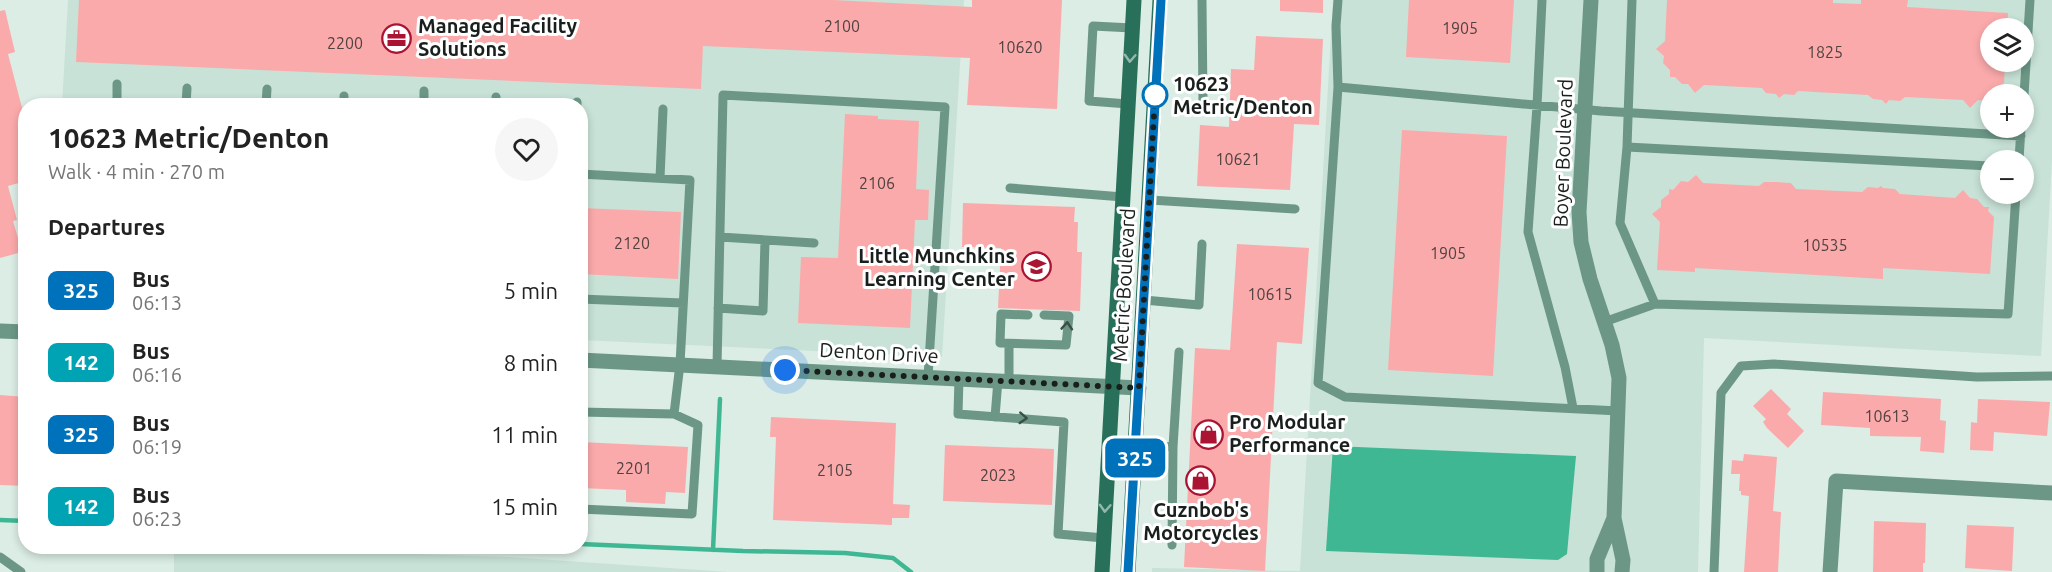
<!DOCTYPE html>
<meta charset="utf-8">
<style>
:root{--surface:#fff;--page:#f6f6f6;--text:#222;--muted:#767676}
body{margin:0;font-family:Ubuntu,sans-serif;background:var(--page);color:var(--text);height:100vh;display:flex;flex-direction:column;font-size:22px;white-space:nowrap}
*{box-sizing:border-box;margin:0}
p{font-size:20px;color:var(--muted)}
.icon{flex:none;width:33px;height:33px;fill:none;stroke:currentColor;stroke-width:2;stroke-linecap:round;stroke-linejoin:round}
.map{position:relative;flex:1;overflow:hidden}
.details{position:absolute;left:18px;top:98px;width:570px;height:456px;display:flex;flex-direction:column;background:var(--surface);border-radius:24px;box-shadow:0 3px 9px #0003}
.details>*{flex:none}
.badge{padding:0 12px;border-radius:9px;font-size:21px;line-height:39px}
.controls{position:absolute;left:1980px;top:18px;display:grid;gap:12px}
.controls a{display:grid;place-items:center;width:54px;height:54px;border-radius:50%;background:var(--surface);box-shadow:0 3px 9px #0003;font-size:30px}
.you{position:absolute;width:30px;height:30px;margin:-15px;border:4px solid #fff;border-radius:50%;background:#1a73e8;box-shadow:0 0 0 9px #1a73e833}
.map>.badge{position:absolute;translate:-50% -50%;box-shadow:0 0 0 3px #fff}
h2{padding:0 30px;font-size:22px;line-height:54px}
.round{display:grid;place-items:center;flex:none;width:63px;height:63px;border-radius:32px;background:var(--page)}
.overview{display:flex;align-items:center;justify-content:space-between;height:102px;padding:0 30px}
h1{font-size:28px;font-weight:600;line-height:45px}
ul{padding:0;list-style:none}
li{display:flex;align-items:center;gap:18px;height:72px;padding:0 30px}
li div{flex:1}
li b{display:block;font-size:22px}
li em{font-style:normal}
li .badge{min-width:66px;font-weight:700;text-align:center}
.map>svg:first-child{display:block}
.built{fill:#c8e2d7;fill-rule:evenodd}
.water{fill:#40b793}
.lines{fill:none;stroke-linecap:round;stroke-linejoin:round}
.stream{stroke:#40b793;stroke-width:4.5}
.building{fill:#fbaaab}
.lane{stroke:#6c9787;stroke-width:9}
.street{stroke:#6c9787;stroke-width:15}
.secondary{stroke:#287059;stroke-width:15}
.oneway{stroke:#94b8ac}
.oneway2{stroke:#3a4f47}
.line-casing{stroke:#fff;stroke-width:14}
.line{stroke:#0072bc;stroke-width:9}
.walk{stroke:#181f1c;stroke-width:6;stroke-dasharray:0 10.8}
.stop-dot{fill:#fff;stroke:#0072bc;stroke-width:3}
.labels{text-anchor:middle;stroke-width:6;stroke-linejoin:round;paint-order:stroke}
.number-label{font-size:16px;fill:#514240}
.poi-label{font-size:20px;font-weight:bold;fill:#181f1c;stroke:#fff;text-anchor:start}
.stop-label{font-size:20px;font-weight:bold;fill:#181f1c;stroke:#fff;text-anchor:start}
.street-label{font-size:20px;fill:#181f1c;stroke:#fff}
</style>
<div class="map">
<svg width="2052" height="572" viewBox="0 0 2052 572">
<rect width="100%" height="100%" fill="#dbede5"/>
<!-- built -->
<path class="built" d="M68,0H964L942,357L581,340L580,105H62Z
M1333,0H2052V160L2041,356L1704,338L1698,572H1152V568L1300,571ZM1990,28H2024V62H1990ZM1990,94H2024V128H1990ZM1990,160H2024V194H1990Z
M174,546L508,557L728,572H174Z"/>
<!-- water -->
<path class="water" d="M1333,446L1576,456L1567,554L1558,560L1326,551Z"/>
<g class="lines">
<!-- stream -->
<path class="stream" d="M0,520L26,521
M580,544L743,551L845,553L893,558L911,572
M713,550L720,399"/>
</g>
<!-- building -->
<path class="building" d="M79,0H833L972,7V0H1062L1057,109L967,105L970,58L703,46L701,89L76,62Z
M1280,0H1323V13L1280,11Z
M1409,0H1514L1510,63L1406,57Z
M1667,0H1833V3L1861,4V0H1908L1907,7L2008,13L2007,28H1990V62H2005L2004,83L1997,90V94H1990L1985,101L1978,100L1970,108L1963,100L1905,97L1900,101L1889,100L1886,104L1882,100L1873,99L1868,95L1798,91L1794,95L1784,94L1779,98L1776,94L1766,93L1762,88L1704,85L1695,93L1688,84H1682L1675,77H1670V70L1663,63L1664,56L1656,49L1665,41Z
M5,10L15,52L8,54L26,123V181L8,186L17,220L13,221L22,252L0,258V11Z
M1256,36L1323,39L1319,125L1294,124L1290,190L1197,186L1200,125L1229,127L1231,69L1254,70Z
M845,114L878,116V119L919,121L916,189L929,190L928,220H915L910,328L798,323L801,257L838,258Z
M1402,130L1507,136L1493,376L1388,370Z
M1696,175L1703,183L1759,186L1764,182H1775L1791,183L1796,189L1862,192L1868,187L1878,188L1881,186L1883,188L1895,189L1900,194L1955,198L1963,190L1970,198L1977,199L1984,207H1989L1988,211L1994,217L1990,274L1883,268V279L1695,268V272L1657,270L1660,222L1652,214L1661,207V200L1669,194V189L1673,190L1681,181L1688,182Z
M963,203L1075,207L1074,222H1078L1077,252H1082L1080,311L998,308L1001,248L962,247Z
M580,208L681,212L678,279L580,274Z
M1237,244L1309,248L1302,344L1277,342L1265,571L1184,567L1195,348L1230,350Z
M1771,389L1791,409L1787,414L1804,431L1788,448L1767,428L1763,422L1766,419L1753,406Z
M1823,392L1941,399L1940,420L1946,421L1944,453L1920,451L1921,437L1870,436V428L1821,425Z
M0,395L26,397V486L0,485Z
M1978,399L2050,402L2047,436L1994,432L1993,451L1970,450L1971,422L1977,423Z
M771,417L896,423L893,504L910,505L909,518H892V525L773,520L776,437H770Z
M580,442L688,447L685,493L666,492L665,504L626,502V490L580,488Z
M945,445L1054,449L1052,505L943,501Z
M1744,454L1777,457L1773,511L1781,512L1778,572H1744L1749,496L1741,495V491H1739L1740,474H1731L1732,460L1743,461Z
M1874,521L1926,523L1925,563H1923V572H1873Z
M1967,525L2014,527L2012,571L1965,568Z"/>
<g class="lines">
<!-- lane -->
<path class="lane" d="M1338,0L1336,26L1338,87L1318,383L1345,397L1619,411
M1542,0L1537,106L1528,232L1565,367L1573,408
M1632,0L1627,147L1620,223L1655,304
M1202,1L1203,104
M1338,87L1601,111L2021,136
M2024,95L2030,0
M1128,104L1089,101L1093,26L1132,28
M117,105V84
M186,105L187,88
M266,105L267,89
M344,105V96
M424,105V91
M496,105V97
M577,105V102
M1627,147L1990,166
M2019,160L2021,128
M580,174L690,180L680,364L674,414L698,425L692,514L580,509
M660,178L663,109
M1010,188L1123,197
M1150,200L1295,209
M720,237L814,243
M580,299L683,303
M1144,300L1199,305L1202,244
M718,308L763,311L765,240
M1028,315L1001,314L1000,343L1066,345L1069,316L1044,315
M1604,322L1655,304L2008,314L2016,194
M1009,344V381
M717,366L723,95L945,107L928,377
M959,378L958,414L1064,422L1058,534L1104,538
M580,412L674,414
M995,417L998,380
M1135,444L1173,447L1179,352
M1172,545L1173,447
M0,557L21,572
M1714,572L1721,393L1741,366L1774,364L1977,377L2052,376"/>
<!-- street -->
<path class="street" d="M1591,0L1579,212L1581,242L1590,279L1612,345L1619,378L1614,518L1623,560L1622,572
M0,331L26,332
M580,360L1139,388
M1597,572V559L1614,518
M1830,572L1836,481L2052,493"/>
<!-- secondary -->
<path class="secondary" d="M1102,572L1134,0
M1128,572L1160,0"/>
</g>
<!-- one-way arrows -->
<defs><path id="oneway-chevron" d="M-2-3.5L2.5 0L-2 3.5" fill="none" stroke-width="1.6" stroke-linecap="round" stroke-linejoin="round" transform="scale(1.5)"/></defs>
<g class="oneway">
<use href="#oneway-chevron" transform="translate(1130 58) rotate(93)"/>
<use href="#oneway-chevron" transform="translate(1105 508) rotate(93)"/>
</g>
<g class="oneway2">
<use href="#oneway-chevron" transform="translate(1067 326) rotate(-86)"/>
<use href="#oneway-chevron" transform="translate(1023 418) rotate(3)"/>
</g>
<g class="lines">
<defs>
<path id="line" d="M1128,572L1161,0"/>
</defs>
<!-- line casing -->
<use href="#line" class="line-casing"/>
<!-- line -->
<use href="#line" class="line"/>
<!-- walk -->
<path class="walk" d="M785,370L1139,388L1155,95"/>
</g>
<!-- icons -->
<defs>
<symbol id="office-ring" viewBox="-11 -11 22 22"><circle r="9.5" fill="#fff" stroke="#aa1332" stroke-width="1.5"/><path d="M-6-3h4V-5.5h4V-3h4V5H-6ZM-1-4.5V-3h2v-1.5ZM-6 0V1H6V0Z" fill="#aa1332"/></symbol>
<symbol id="school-ring" viewBox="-11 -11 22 22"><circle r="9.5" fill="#fff" stroke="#aa1332" stroke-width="1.5"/><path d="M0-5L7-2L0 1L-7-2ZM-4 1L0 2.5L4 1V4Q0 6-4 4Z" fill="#aa1332"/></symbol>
<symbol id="shop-ring" viewBox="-11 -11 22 22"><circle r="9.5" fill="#fff" stroke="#aa1332" stroke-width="1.5"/><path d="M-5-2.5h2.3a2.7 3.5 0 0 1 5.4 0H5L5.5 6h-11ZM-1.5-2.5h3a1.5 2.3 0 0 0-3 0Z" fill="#aa1332"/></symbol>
</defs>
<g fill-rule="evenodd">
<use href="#office-ring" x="380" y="22" width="33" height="33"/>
<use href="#school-ring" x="1020" y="250" width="33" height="33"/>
<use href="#shop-ring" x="1192" y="418" width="33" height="33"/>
<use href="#shop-ring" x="1184" y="464" width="33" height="33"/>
</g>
<!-- markers -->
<circle class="stop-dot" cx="1155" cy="95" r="12"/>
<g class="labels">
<!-- number labels -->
<g class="number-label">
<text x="842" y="32">2100</text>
<text x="1460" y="34">1905</text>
<text x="345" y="49">2200</text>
<text x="1020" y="53">10620</text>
<text x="1825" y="58">1825</text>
<text x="1238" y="165">10621</text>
<text x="877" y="189">2106</text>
<text x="632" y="249">2120</text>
<text x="1825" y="251">10535</text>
<text x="1448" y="259">1905</text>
<text x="1270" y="300">10615</text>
<text x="1887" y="422">10613</text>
<text x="634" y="474">2201</text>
<text x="835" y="476">2105</text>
<text x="998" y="481">2023</text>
</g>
<!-- poi labels -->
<g class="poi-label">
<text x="418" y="33">Managed Facility<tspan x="418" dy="23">Solutions</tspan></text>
<text x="1015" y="263" text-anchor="end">Little Munchkins<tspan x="1015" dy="23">Learning Center</tspan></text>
<text x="1229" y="429">Pro Modular<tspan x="1229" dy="23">Performance</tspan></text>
<text x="1201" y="517" text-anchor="middle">Cuznbob's<tspan x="1201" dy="23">Motorcycles</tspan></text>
</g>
<!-- stop labels -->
<g class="stop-label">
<text x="1173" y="91">10623<tspan x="1173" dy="23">Metric/Denton</tspan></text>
</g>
<!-- street labels -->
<g class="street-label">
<text transform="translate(1563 153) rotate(-88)" y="7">Boyer Boulevard</text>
<text transform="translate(1124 285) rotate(-87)" y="7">Metric Boulevard</text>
<text transform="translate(879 353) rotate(3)" y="7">Denton Drive</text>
</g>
</g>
</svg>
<div class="controls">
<a><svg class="icon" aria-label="layers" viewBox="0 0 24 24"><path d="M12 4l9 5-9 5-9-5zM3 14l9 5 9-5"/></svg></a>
<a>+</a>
<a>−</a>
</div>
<div class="you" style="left:785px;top:370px"></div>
<b class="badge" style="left:1135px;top:458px;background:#0072bc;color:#fff">325</b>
<section class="details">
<div class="overview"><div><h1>10623 Metric/Denton</h1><p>Walk · 4 min · 270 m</p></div><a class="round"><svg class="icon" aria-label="heart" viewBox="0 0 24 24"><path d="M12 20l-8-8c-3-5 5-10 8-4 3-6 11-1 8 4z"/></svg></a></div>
<h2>Departures</h2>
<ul>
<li><span class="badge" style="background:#0072bc;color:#fff">325</span><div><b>Bus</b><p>06:13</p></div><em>5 min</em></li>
<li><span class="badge" style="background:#00a3b4;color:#fff">142</span><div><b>Bus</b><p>06:16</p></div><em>8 min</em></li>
<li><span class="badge" style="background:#0072bc;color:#fff">325</span><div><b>Bus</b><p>06:19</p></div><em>11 min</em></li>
<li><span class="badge" style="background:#00a3b4;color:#fff">142</span><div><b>Bus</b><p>06:23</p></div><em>15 min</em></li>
</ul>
</section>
</div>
